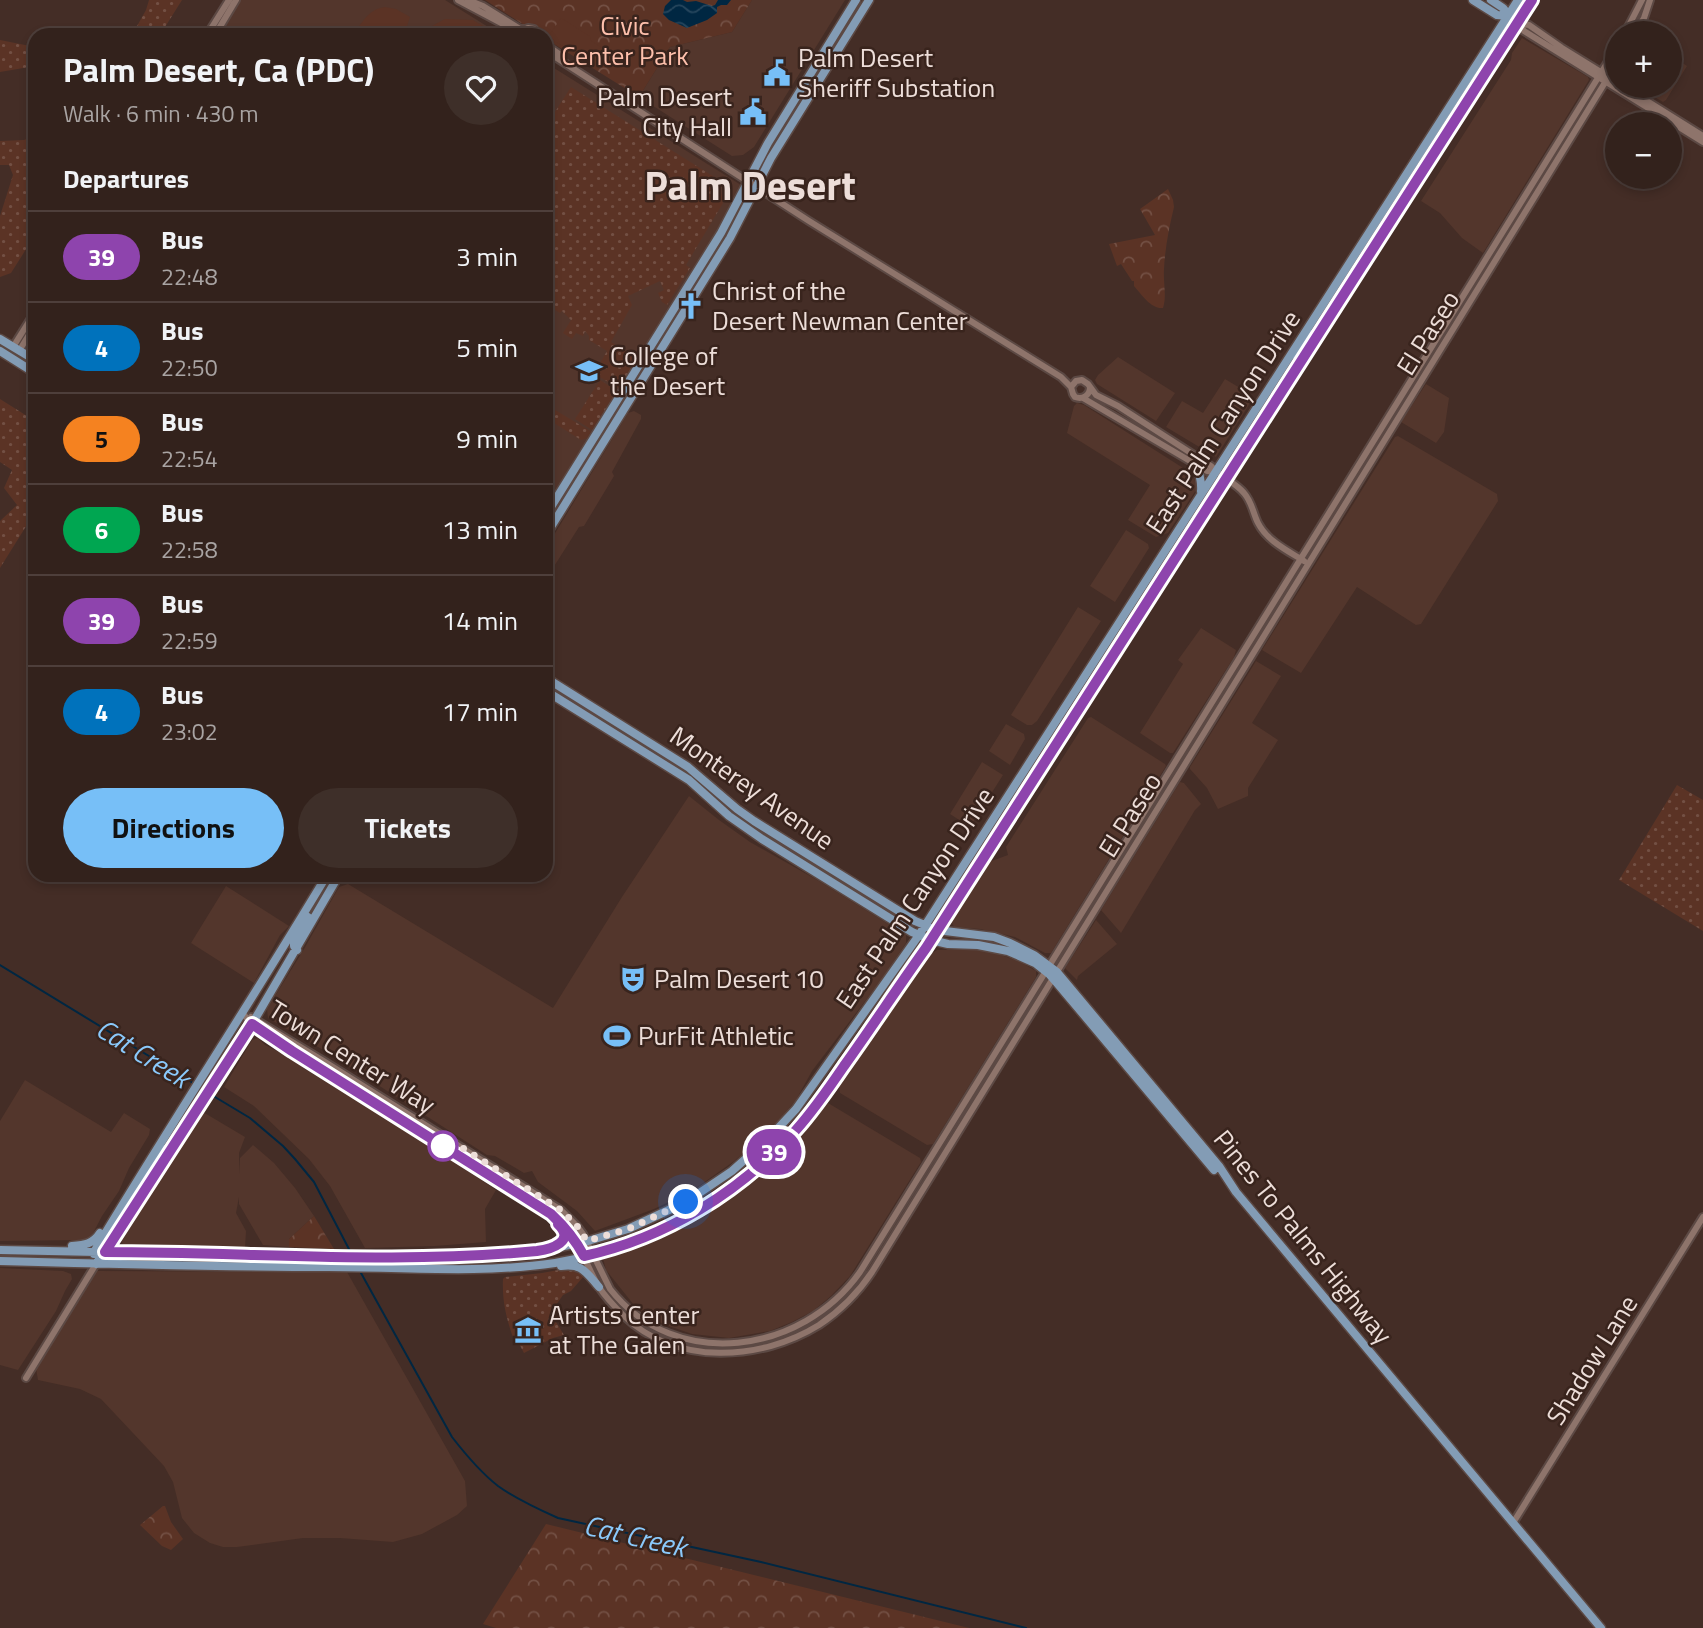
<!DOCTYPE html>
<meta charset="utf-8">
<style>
:root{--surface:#33221c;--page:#3e2f29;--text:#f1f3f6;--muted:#a9a4a3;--line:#4e3f3b;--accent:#77bff7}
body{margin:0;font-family:"Titillium Web",sans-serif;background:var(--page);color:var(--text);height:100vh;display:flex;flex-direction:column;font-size:26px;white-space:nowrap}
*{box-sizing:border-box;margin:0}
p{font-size:23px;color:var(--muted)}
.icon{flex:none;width:38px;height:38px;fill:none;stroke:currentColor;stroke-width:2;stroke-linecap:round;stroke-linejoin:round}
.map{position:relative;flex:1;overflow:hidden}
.panel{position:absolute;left:28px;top:28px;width:525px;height:854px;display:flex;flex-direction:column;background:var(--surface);border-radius:21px;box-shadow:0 4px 10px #0003,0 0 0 2px var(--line)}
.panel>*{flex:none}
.badge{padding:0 14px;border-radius:23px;font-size:24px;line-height:46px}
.controls{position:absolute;left:1605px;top:21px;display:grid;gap:14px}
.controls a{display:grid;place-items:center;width:77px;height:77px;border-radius:50%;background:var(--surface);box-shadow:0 4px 10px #0003,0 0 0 2px var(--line);font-size:35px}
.you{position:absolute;width:35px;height:35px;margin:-18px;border:5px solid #fff;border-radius:50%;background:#1a73e8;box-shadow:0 0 0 10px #1a73e833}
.map>.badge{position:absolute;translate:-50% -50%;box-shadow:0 0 0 4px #fff}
h2{padding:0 35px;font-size:26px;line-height:63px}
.round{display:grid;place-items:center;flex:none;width:74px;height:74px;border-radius:37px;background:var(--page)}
.headline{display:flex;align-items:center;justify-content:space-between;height:119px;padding:0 35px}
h1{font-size:33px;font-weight:700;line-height:52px}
.button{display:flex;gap:14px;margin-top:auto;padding:14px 35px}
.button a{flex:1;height:80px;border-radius:42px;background:var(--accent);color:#111;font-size:28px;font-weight:700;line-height:80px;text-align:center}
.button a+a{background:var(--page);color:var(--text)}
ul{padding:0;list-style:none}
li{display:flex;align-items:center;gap:21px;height:91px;padding:0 35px;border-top:2px solid var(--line)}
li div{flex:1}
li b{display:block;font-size:26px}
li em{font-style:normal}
li .badge{min-width:77px;font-weight:700;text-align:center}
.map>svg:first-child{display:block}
.built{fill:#53362c}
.grass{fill:url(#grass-dots)}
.park{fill:url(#park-crowns)}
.pitch{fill:#5b3325}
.water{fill:url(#water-waves)}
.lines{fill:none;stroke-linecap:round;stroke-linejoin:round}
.stream{stroke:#002742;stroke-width:2}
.minor-casing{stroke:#5c4944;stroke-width:10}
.major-casing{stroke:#5c4944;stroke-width:11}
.minor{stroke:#8e746b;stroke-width:6}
.major{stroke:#839cb5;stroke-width:8}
.line-casing{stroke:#fff;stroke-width:16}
.line{stroke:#8e44ad;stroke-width:10}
.walk{stroke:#edded9;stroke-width:7;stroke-dasharray:0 12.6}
.stop-dot{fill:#fff;stroke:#8e44ad;stroke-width:3.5}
.labels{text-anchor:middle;stroke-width:5;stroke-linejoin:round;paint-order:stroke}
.park-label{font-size:26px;fill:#fec0ac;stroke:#39241d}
.poi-label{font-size:26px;fill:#edded9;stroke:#39241d;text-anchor:start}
.street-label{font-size:26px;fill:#edded9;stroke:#39241d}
.water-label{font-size:28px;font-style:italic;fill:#8ac9fb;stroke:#39241d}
.town-label{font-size:40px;font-weight:bold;fill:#edded9;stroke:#39241d}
</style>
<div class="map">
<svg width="1703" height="1628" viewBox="0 0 1703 1628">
<defs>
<pattern id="grass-dots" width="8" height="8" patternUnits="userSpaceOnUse" patternTransform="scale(1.75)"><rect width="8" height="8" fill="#5b3325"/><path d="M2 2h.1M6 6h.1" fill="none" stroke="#735044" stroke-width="1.8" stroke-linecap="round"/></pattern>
<pattern id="park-crowns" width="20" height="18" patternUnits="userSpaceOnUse" patternTransform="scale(1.75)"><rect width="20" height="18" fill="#5b3325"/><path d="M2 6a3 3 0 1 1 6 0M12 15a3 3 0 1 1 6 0" fill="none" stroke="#735044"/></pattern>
<pattern id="water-waves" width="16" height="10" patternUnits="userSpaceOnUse" patternTransform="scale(1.75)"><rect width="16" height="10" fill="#002742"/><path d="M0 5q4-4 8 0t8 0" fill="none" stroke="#26465d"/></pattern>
</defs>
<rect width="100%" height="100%" fill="#442d26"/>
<!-- built -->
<path class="built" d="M239,0H445L501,35H218Z
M752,0H845L754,147L743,155L732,156L639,97L670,47L732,32Z
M1522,38L1588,77L1589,80L1483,253L1462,238L1440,213L1421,201L1511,60L1512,53Z
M1670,55L1687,66L1666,100L1663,102L1636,86H1670Z
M546,63L741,185L717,233L546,509Z
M1118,357L1175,393L1156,421L1097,384L1095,380L1098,375Z
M1225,379L1240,388L1252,400L1216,457L1166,427L1182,401L1203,413Z
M1426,384L1449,398L1444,432L1436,443L1401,422Z
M1077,403L1084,405L1191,473L1198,487L1168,533L1156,537L1128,520L1150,485L1067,433L1074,406Z
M634,411L641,415V419L612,472L614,476L584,526L579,527L546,579V548L628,413Z
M1398,436L1497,494L1498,501L1421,624L1416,625L1357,587L1301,673L1262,650L1395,437Z
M1126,530L1148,544L1149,548L1115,602L1090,586Z
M1078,607L1101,621L1037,721L1032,725H1027L1011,715Z
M1201,628L1236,650L1234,657L1173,753H1170L1140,733L1183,664L1178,660Z
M1256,661L1281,676L1252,723L1278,740L1248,788V796L1218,809L1207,788L1190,769V767Z
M1091,717L1165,764L1166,766L1051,953H1045L1015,937L980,929L954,927L950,919L989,862L1008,855L1006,847L1088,718Z
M1006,724L1024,734L1025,739L1010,765L989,751Z
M982,762L1003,775L970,827L950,814Z
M1180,782L1184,783L1201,804L1195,810L1121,933L1101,910Z
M689,796L719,820L750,842L819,881L906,935V943L882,979L812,1071L796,1100L775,1125L755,1144L733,1162L692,1191L654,1209L595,1231L577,1211L538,1182L532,1171L524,1173L495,1156L487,1155L325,1051L268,1018L267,1009L304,949L339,887L348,884L553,1008L622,897Z
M226,886L289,926L280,935L254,983L191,943Z
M1096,920L1117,944L1078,976L1077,980L1065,968Z
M975,949L992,952L1019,961L1036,971V977L933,1144L927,1145L840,1093L839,1086L931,954L937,950Z
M258,1038L265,1045L295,1060L305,1069L437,1150L496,1190L485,1209L486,1242L435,1246L365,1248L330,1186L309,1159L254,1106L224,1087L252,1040Z
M25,1080L111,1132L124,1113L150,1129L149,1135L129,1168L119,1191L102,1216L91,1237L83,1240L0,1241V1121Z
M828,1103L920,1158L921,1162L850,1276L831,1296L813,1311L792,1322L770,1331L729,1338L692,1334L666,1325L647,1316L634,1305L606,1270L603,1258L607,1255L674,1232L705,1216L743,1188Z
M203,1112L245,1137L239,1153V1174L240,1158L253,1145L274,1163L295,1188L314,1216L289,1239V1247L263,1245L239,1204V1197L236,1213L246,1231L245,1248L175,1249L124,1247L120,1238Z
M0,1268L63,1271L71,1274L72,1279L65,1291L56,1311L18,1370L0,1365Z
M97,1271L347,1272L465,1481L467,1506L457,1515L422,1534L393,1542L340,1538H303L237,1547H223L210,1543L194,1533L182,1518L173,1482L164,1466L101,1399L80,1389L38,1380L36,1368Z"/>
<!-- grass -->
<path class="grass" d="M149,0H182L160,35H132L146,10Z
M0,40L35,47V66L0,72Z
M571,87L719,180L723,203L686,265L690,268L667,305L662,302L658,293L664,290L660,281L628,296L632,305L611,342L637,359L619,388L596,375L601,366L599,365L607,351L589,340V336L585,331L583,336L576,333L572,339L563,333L571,320L562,311L560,313L555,310L551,317L546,314V147L548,143L546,139V126Z
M35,136V235L11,273L0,277V216L13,175L9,165H0V141L24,140Z
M600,380L617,391L592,430L575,419Z
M0,399L35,421V512L0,568V521L17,505L4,488L12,470L0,462Z
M546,407H550L592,432L588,438L581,440L546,418Z
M1677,785L1703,800V931L1619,880Z
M569,1268L584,1276L571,1291L563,1295L554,1308L553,1317L564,1335L553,1338L524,1353L518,1342L515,1343C507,1321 502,1303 503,1279L505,1277L542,1273Z"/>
<!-- park -->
<path class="park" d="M485,0H752L732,32L670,47L639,97L546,39V35H540Z
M1168,189L1173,200L1174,207C1169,228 1165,248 1164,269C1163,282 1167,296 1163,308C1151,309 1142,295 1134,286V281H1132L1121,264L1117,266L1109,244L1155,235L1140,209Z
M314,1216L334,1249L289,1247V1239Z
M163,1506H165L171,1522L183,1539L171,1550L162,1546L140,1525Z
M546,1524L969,1628H496L483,1624Z"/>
<!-- pitch -->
<path class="pitch" d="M385,7L396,9L410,17L404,35H364L357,29C366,17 371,9 385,7Z
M561,18L591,37L590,40L608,52L598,68L548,37Z
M445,19L473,20L498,35H417L419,33Z"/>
<!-- water -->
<path class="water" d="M671,0H683L687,2L696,1L712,6L715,5L718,0H731L727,5H721L717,7V13L707,20L687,28L669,20L663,14L665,6Z"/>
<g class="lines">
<!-- stream -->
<path class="stream" d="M0,965L193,1083
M210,1094L250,1118L283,1146L295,1159L314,1182L350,1251
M361,1273L452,1437C466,1455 480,1472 498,1486C516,1499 538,1509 558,1518L761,1562L1026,1628"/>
<defs>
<path id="minor" d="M458,0L507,26L519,35
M468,0L483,6L520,29H525
M1518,23L1524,31L1703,142
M1518,23L1529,25L1562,48L1617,82
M524,30L528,28L534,29L538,35
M1625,33L1642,0
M1635,33L1644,18L1650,0
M207,35L229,0
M215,35L236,0
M546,45L562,56
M546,51L809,221L1061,377L1071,387
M1623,86L1703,136
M13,347L35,312
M19,351L35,325
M1090,387C1090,395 1083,400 1075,397L1073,394L1071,387L1076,381L1082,380L1088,384L1096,395L1118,406L1211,466C1220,477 1235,482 1244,493C1252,502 1253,513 1258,523C1267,541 1288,551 1304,561
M1083,398L1207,471L1215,472
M243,1014L257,1029L554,1217
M251,1017L322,1060L561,1210L577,1226L583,1234L610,1289C676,1373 802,1354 860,1272L1617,47
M565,1227C581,1245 587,1267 599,1287C606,1298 615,1307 624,1316C676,1366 761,1361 819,1325C840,1311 858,1293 872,1272L1617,63
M26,1378L96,1264
M1513,1523L1703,1217"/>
<path id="major" d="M1473,0L1497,15L1508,16
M1491,0L1503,8L1510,17
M0,339L35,360
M0,351L35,373
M1297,363L1298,354L1310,334
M1198,466C1199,475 1202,482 1201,491
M546,515L721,233L768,143L856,0
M546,535L730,238L771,158L869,0
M546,678L688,767L737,809L754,821L915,921L937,930L994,937L1010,943L1034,955L1057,972L1219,1166L1236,1192L1601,1628
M546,691L689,780L729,816L762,839L912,932L931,940L948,944L978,945L1008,951L1035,963L1050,975L1057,983L1214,1170
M297,950L294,946V942L308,917
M145,1179L155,1163L161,1147
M551,1214L565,1232C564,1239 560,1244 554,1247
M72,1246C85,1245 93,1244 100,1233
M0,1250L383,1258L470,1255L550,1249L588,1241L628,1229L686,1202L732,1171L769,1138L796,1109L919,935L1518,0
M94,1254V1252C170,1125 251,1002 327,875
M0,1261C109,1264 218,1267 328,1267C403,1267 480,1274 555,1263C622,1252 689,1223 742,1181C809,1127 853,1053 901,984L1532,0
M96,1264L255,1019L339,875
M561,1266C582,1263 586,1272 599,1287"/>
</defs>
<!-- minor casing -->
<use href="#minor" class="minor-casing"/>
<!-- major casing -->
<use href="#major" class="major-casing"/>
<!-- minor -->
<use href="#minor" class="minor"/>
<!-- major -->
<use href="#major" class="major"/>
</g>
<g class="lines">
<defs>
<path id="line" d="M558,1224C576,1241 552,1249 537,1251C394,1265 249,1252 105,1252L252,1024L292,1051L551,1214C565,1227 575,1239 584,1256C666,1238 740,1192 796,1130C814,1110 829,1088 844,1066C872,1027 898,987 926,948L1532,0"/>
</defs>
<!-- line casing -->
<use href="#line" class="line-casing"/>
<!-- line -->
<use href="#line" class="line"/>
<!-- walk -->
<path class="walk" d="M443,1146L450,1140L561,1210L577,1226L587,1241L628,1229L686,1202"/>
</g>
<!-- icons -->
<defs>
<symbol id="civic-bare" viewBox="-9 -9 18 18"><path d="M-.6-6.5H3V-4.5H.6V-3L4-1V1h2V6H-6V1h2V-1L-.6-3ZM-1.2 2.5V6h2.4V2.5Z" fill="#77bff7" stroke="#39241d" stroke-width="2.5" paint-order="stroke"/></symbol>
<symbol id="church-bare" viewBox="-9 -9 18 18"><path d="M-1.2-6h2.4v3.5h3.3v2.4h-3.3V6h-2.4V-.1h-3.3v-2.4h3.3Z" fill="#77bff7" stroke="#39241d" stroke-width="2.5" paint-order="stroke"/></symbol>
<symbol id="university-bare" viewBox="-9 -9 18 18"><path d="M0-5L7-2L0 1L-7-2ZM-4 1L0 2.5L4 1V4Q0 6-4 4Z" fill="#77bff7" stroke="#39241d" stroke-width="2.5" paint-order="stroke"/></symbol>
<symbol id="theatre-bare" viewBox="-9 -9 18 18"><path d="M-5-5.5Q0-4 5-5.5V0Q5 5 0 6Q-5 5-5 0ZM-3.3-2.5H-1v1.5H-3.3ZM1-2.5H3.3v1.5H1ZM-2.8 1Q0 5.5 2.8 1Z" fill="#77bff7" stroke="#39241d" stroke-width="2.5" paint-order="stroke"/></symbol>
<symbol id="stadium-bare" viewBox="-9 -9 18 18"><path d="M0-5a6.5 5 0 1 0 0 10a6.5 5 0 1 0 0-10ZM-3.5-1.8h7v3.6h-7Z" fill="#77bff7" stroke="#39241d" stroke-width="2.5" paint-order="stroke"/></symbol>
<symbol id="museum-bare" viewBox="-9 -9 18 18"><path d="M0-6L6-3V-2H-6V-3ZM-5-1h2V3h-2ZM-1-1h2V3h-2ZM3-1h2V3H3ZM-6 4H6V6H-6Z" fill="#77bff7" stroke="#39241d" stroke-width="2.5" paint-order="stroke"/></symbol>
</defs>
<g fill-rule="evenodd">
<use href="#civic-bare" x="758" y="54" width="38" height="38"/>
<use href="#civic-bare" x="734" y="93" width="38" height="38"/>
<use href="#church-bare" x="672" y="287" width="38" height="38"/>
<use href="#university-bare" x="570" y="352" width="38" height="38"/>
<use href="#theatre-bare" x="614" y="960" width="38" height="38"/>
<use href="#stadium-bare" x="598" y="1017" width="38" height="38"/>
<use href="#museum-bare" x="509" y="1311" width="38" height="38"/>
</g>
<!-- markers -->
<circle class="stop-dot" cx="443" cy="1146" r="14"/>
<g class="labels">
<!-- park labels -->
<g class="park-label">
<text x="625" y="35">Civic<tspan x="625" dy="30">Center Park</tspan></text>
</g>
<!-- poi labels -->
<g class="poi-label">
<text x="798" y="67">Palm Desert<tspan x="798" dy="30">Sheriff Substation</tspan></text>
<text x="732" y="106" text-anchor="end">Palm Desert<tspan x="732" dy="30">City Hall</tspan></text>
<text x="712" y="300">Christ of the<tspan x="712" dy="30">Desert Newman Center</tspan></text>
<text x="610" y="365">College of<tspan x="610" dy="30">the Desert</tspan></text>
<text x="654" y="988">Palm Desert 10</text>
<text x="638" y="1045">PurFit Athletic</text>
<text x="549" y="1324">Artists Center<tspan x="549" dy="30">at The Galen</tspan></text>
</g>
<!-- street labels -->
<g class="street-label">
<text transform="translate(1428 333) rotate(-58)" y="9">El Paseo</text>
<text transform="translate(1223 422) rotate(-57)" y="9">East Palm Canyon Drive</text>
<text transform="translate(752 788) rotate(35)" y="9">Monterey Avenue</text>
<text transform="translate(1130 815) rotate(-58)" y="9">El Paseo</text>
<text transform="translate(915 898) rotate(-56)" y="9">East Palm Canyon Drive</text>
<text transform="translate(352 1057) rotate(32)" y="9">Town Center Way</text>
<text transform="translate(1303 1237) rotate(51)" y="9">Pines To Palms Highway</text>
<text transform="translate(1592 1360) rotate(-58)" y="9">Shadow Lane</text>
</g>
<!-- water labels -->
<g class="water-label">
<text transform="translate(143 1053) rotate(32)" y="10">Cat Creek</text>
<text transform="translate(635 1536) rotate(13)" y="10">Cat Creek</text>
</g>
<!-- town labels -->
<g class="town-label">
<text x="750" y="200">Palm Desert</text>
</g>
</g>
</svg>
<div class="controls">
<a>+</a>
<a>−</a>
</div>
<div class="you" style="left:686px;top:1202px"></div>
<b class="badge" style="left:774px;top:1152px;background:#8e44ad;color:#fff">39</b>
<section class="panel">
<div class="headline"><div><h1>Palm Desert, Ca (PDC)</h1><p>Walk · 6 min · 430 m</p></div><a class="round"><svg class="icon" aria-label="heart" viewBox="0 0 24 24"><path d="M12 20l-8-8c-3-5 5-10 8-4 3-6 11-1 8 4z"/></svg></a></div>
<h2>Departures</h2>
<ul>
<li><span class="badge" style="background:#8e44ad;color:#fff">39</span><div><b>Bus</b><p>22:48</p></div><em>3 min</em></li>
<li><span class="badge" style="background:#0072bc;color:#fff">4</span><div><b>Bus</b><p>22:50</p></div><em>5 min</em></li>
<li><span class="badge" style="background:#f58220;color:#111">5</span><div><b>Bus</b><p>22:54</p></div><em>9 min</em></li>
<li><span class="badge" style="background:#00a651;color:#fff">6</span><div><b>Bus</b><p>22:58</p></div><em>13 min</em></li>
<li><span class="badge" style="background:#8e44ad;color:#fff">39</span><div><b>Bus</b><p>22:59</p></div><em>14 min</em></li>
<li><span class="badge" style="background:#0072bc;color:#fff">4</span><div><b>Bus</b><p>23:02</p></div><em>17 min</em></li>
</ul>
<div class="button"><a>Directions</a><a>Tickets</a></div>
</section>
</div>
